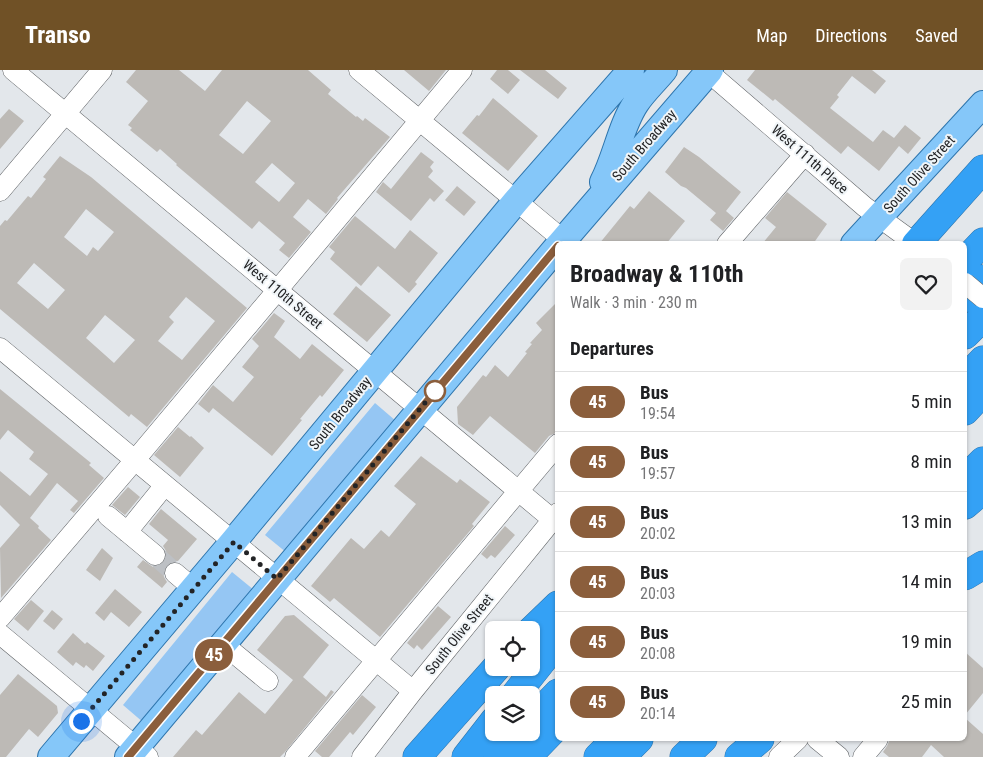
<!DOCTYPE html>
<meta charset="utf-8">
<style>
:root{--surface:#fff;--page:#f2f2f2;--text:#202124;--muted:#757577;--line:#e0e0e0;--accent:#705126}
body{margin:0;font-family:"Roboto Condensed",sans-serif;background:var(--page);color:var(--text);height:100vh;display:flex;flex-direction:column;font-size:19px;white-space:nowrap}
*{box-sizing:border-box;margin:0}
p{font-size:16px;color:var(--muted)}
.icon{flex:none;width:28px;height:28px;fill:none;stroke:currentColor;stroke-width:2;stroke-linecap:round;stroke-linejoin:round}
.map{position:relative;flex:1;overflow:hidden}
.details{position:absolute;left:555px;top:171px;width:412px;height:500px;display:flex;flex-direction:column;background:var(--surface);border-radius:8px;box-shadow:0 1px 4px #0004}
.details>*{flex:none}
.badge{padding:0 10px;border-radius:16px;font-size:18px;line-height:32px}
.fabs{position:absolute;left:485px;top:551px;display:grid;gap:10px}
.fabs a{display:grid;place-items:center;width:55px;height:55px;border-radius:8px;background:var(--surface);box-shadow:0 1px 4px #0004;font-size:25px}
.you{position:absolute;width:25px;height:25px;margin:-12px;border:4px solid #fff;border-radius:50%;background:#1a73e8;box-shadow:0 0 0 8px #1a73e833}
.map>.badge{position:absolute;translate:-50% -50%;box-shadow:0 0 0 2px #fff}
h2{padding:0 15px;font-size:19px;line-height:45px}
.round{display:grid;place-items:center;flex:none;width:52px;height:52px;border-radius:8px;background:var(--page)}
.summary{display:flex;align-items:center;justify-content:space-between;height:85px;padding:0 15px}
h1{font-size:24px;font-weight:700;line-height:38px}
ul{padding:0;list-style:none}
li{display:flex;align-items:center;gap:15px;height:60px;padding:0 15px;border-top:1px solid var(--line)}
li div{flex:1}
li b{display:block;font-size:19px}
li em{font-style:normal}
li .badge{min-width:55px;font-weight:700;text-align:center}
header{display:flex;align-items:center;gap:30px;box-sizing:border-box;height:70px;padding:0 25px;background:var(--accent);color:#fff}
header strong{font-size:24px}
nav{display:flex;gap:28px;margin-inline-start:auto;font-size:18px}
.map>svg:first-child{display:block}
.green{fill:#95c6f3}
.building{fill:#bdbab6;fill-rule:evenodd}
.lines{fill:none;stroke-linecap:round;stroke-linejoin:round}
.minor-tunnel{stroke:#bdc0c4;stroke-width:20;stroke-dasharray:20 10;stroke-linecap:butt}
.minor-casing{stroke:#5e6164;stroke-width:21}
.major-casing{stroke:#2e75ad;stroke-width:28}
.highway-casing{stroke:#2e75ad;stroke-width:29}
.minor{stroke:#fff;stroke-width:20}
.major{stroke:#85c7f9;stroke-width:26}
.highway{stroke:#34a1f5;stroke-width:28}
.minor-bridge-casing{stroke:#5e6164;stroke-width:21;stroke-linecap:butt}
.minor-bridge{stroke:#fff;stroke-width:20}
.line-casing{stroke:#fff;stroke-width:11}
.line{stroke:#8b5e3c;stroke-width:8}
.walk{stroke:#232426;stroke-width:5;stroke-dasharray:0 9}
.stop-dot{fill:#fff;stroke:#8b5e3c;stroke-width:2.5}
.labels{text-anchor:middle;stroke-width:4;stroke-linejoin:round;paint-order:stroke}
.street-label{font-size:14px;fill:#232426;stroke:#f0f5f8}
</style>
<header>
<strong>Transo</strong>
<nav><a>Map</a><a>Directions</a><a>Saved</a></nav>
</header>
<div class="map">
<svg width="983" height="687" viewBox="0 0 983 687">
<rect width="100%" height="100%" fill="#e3e7eb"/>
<!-- green -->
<path class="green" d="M375,333L396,351L287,483L265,465Z
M232,502L254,520L144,653L123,635Z"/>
<!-- building -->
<path class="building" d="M136,0H179L205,21L222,0H308L331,20L328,24L356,47L357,46L363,51L365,48L390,67L337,128L338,129L326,144L308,129L293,147L311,162L289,188L279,180L285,173L259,151L252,159L176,95L177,94L160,79L157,82L130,60L132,58L128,55L148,31L126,12ZM247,31L271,51L243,84L219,65ZM272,93L295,113L279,132L255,112Z
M404,0H446L429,21Z
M497,0H508L520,10L508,24L490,9Z
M520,0H545L567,18L558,29Z
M755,0H872L886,11L875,24L852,6L837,25L839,27L830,38L873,72L883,60L894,68L905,55L921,68L908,84L899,76L879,101L848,76L841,84L775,29L773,31L747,10Z
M493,28L538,66L508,101L462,63L477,45L479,46Z
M9,39L24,51L0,79V49Z
M684,77L699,87L741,122L726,141L734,148L723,161L710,150L716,143L686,118L681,116L665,102Z
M421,82L434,92L430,97L433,101L428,107L444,121L434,132L430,128L411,151L376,122L383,112L391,119Z
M60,86L91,107L247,238L147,357L131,344L129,347L0,239V156L5,150L7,151L28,126L31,128L46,109L43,107ZM86,139L114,162L98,181L93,177L87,186L64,167ZM34,193L65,220L48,239L17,213ZM186,227L215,251L182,290L158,271L174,252L169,247ZM105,245L135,270L114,293L86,268Z
M457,116L476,132L464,146L445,130Z
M649,121L685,151L666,174H599L630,136L634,139Z
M787,122L827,154L813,174H762L776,157L765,148Z
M355,146L395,179L410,160L438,183L415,212L417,214L409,223L378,196L361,216L330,189L335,182L329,177Z
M356,216L391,245L367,272L333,244Z
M558,231V362L549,366L535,383L490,346L473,365L458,354L457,337L483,305L486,307L495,295L508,307L527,283L525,282L532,274L530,273L542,260L536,253Z
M274,243L285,251L274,267L300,289L312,274L344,300L322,327L320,325L300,349L302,350L272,386L213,338L209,343L198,334L213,315L233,332L254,307L242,297L259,276L252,269Z
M0,319L91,393L89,395L104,408L74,443L70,440L78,431L57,413L30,448L39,456L38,458L51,470L1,528L0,478L20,455L0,435V401L30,426L48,404L29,389L34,382L8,360L0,370Z
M178,357L190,367L191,366L204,378L180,407L154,385Z
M421,386L457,413L460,409L490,432L472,454L474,456L380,567L334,528L330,532L311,516L351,468L364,479L381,460L389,467L416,434L394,416Z
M128,417L140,427L125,445L112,435Z
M161,439L197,469L178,491L171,492L166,496L163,501L164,507L167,512L162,518L137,497L143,490L153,497L159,496L164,493L167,487L166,481L163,476L168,470L149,454Z
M505,456L515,465L495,488L491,485L487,489L481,484Z
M102,478L113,488L100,511L86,500Z
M115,519L142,542L129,557L111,542L104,551L95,543Z
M31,530L44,541L28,561L14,549Z
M438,536L451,547L422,580L417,575L414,579L407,573Z
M52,540L63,549L54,560L43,551Z
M294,545L329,575L303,607L326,627L331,620L334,622L285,682L280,687H173L196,660L202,665L239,622L265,644L293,610L257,580L285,546Z
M73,563L85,574L87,572L105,586L93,601L86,595L84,598L76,592L73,596L57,582Z
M965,582L983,598V623L965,645Z
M18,604L57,636L58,643L38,667L29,659L6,687H0V625Z
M362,625L376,637L353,665L350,662L329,687H322L315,681Z
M965,648L983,664V687H944L931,675L922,687H889L883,682L887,676L890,669H965Z"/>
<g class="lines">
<!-- minor-tunnel -->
<path class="minor-tunnel" d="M155,485L175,503"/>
<defs>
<path id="minor" d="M13,0L552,449
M359,0L568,174
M706,0L865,137L916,174
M0,121L102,0
M727,174L805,84
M0,278L413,621
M108,446L155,485
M127,462L165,415
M175,503L194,519
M0,548L135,390L462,0
M0,564L148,687
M223,574L268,611
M817,669L839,687
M295,687L558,374
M362,687L413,621L558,443
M779,687L798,669
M863,687L878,669"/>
<path id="major" d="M603,112C616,87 621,55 636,33C644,21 655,11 664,0
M560,174L710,0
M854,174L983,34
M51,687L233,472L516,131L631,0
M128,687L558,176"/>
<path id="highway" d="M916,174L983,99
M965,191L983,172
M965,228L983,209
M965,265L983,247
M965,309L983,290
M965,341L983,322
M965,409L983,391
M965,435L983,420
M965,506L983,495
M531,561L558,535
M515,625L558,571
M531,651L558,623
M417,687L496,598
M466,687L494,651
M498,687L520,662
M527,687L558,655
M598,687L616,669
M621,687L639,669
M684,687L703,669
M739,687L760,669"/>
</defs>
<!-- minor casing -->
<use href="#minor" class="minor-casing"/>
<!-- major casing -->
<use href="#major" class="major-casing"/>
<!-- highway casing -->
<use href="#highway" class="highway-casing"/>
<!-- minor -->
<use href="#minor" class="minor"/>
<!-- major -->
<use href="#major" class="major"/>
<!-- highway -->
<use href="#highway" class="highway"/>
<defs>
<path id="minor-bridge" d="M965,213L983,228"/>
</defs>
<!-- minor-bridge casing -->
<use href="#minor-bridge" class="minor-bridge-casing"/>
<!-- minor-bridge -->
<use href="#minor-bridge" class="minor-bridge"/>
</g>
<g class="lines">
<defs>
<path id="line" d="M128,687L558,176"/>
</defs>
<!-- line casing -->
<use href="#line" class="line-casing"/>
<!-- line -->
<use href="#line" class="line"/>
<!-- walk -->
<path class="walk" d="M81,651L234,472L277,509L435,321"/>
</g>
<!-- markers -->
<circle class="stop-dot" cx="435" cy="321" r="10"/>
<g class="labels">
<!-- street labels -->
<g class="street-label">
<text transform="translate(644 75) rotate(-49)" y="5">South Broadway</text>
<text transform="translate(810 89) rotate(41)" y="5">West 111th Place</text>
<text transform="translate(919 104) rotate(-48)" y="5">South Olive Street</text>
<text transform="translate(283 224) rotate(40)" y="5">West 110th Street</text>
<text transform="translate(340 343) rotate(-51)" y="5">South Broadway</text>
<text transform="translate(459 564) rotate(-51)" y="5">South Olive Street</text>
</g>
</g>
</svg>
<div class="fabs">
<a><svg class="icon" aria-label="locate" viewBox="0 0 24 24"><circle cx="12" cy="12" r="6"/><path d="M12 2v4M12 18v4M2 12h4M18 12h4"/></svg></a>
<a><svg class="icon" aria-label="layers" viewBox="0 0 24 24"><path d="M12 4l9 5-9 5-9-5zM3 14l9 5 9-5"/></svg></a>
</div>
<div class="you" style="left:81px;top:651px"></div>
<b class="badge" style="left:214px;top:585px;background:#8b5e3c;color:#fff">45</b>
<section class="details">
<div class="summary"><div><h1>Broadway &amp; 110th</h1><p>Walk · 3 min · 230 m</p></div><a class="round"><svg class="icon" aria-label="heart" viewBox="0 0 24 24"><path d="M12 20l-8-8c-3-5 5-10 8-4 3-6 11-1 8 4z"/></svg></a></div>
<h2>Departures</h2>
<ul>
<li><span class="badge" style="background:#8b5e3c;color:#fff">45</span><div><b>Bus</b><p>19:54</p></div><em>5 min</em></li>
<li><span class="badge" style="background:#8b5e3c;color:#fff">45</span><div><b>Bus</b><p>19:57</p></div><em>8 min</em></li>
<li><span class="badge" style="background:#8b5e3c;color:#fff">45</span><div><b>Bus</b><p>20:02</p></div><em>13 min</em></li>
<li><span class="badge" style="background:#8b5e3c;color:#fff">45</span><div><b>Bus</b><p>20:03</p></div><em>14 min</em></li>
<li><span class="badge" style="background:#8b5e3c;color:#fff">45</span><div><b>Bus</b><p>20:08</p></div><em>19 min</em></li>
<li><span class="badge" style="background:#8b5e3c;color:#fff">45</span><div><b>Bus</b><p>20:14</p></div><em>25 min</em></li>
</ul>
</section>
</div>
